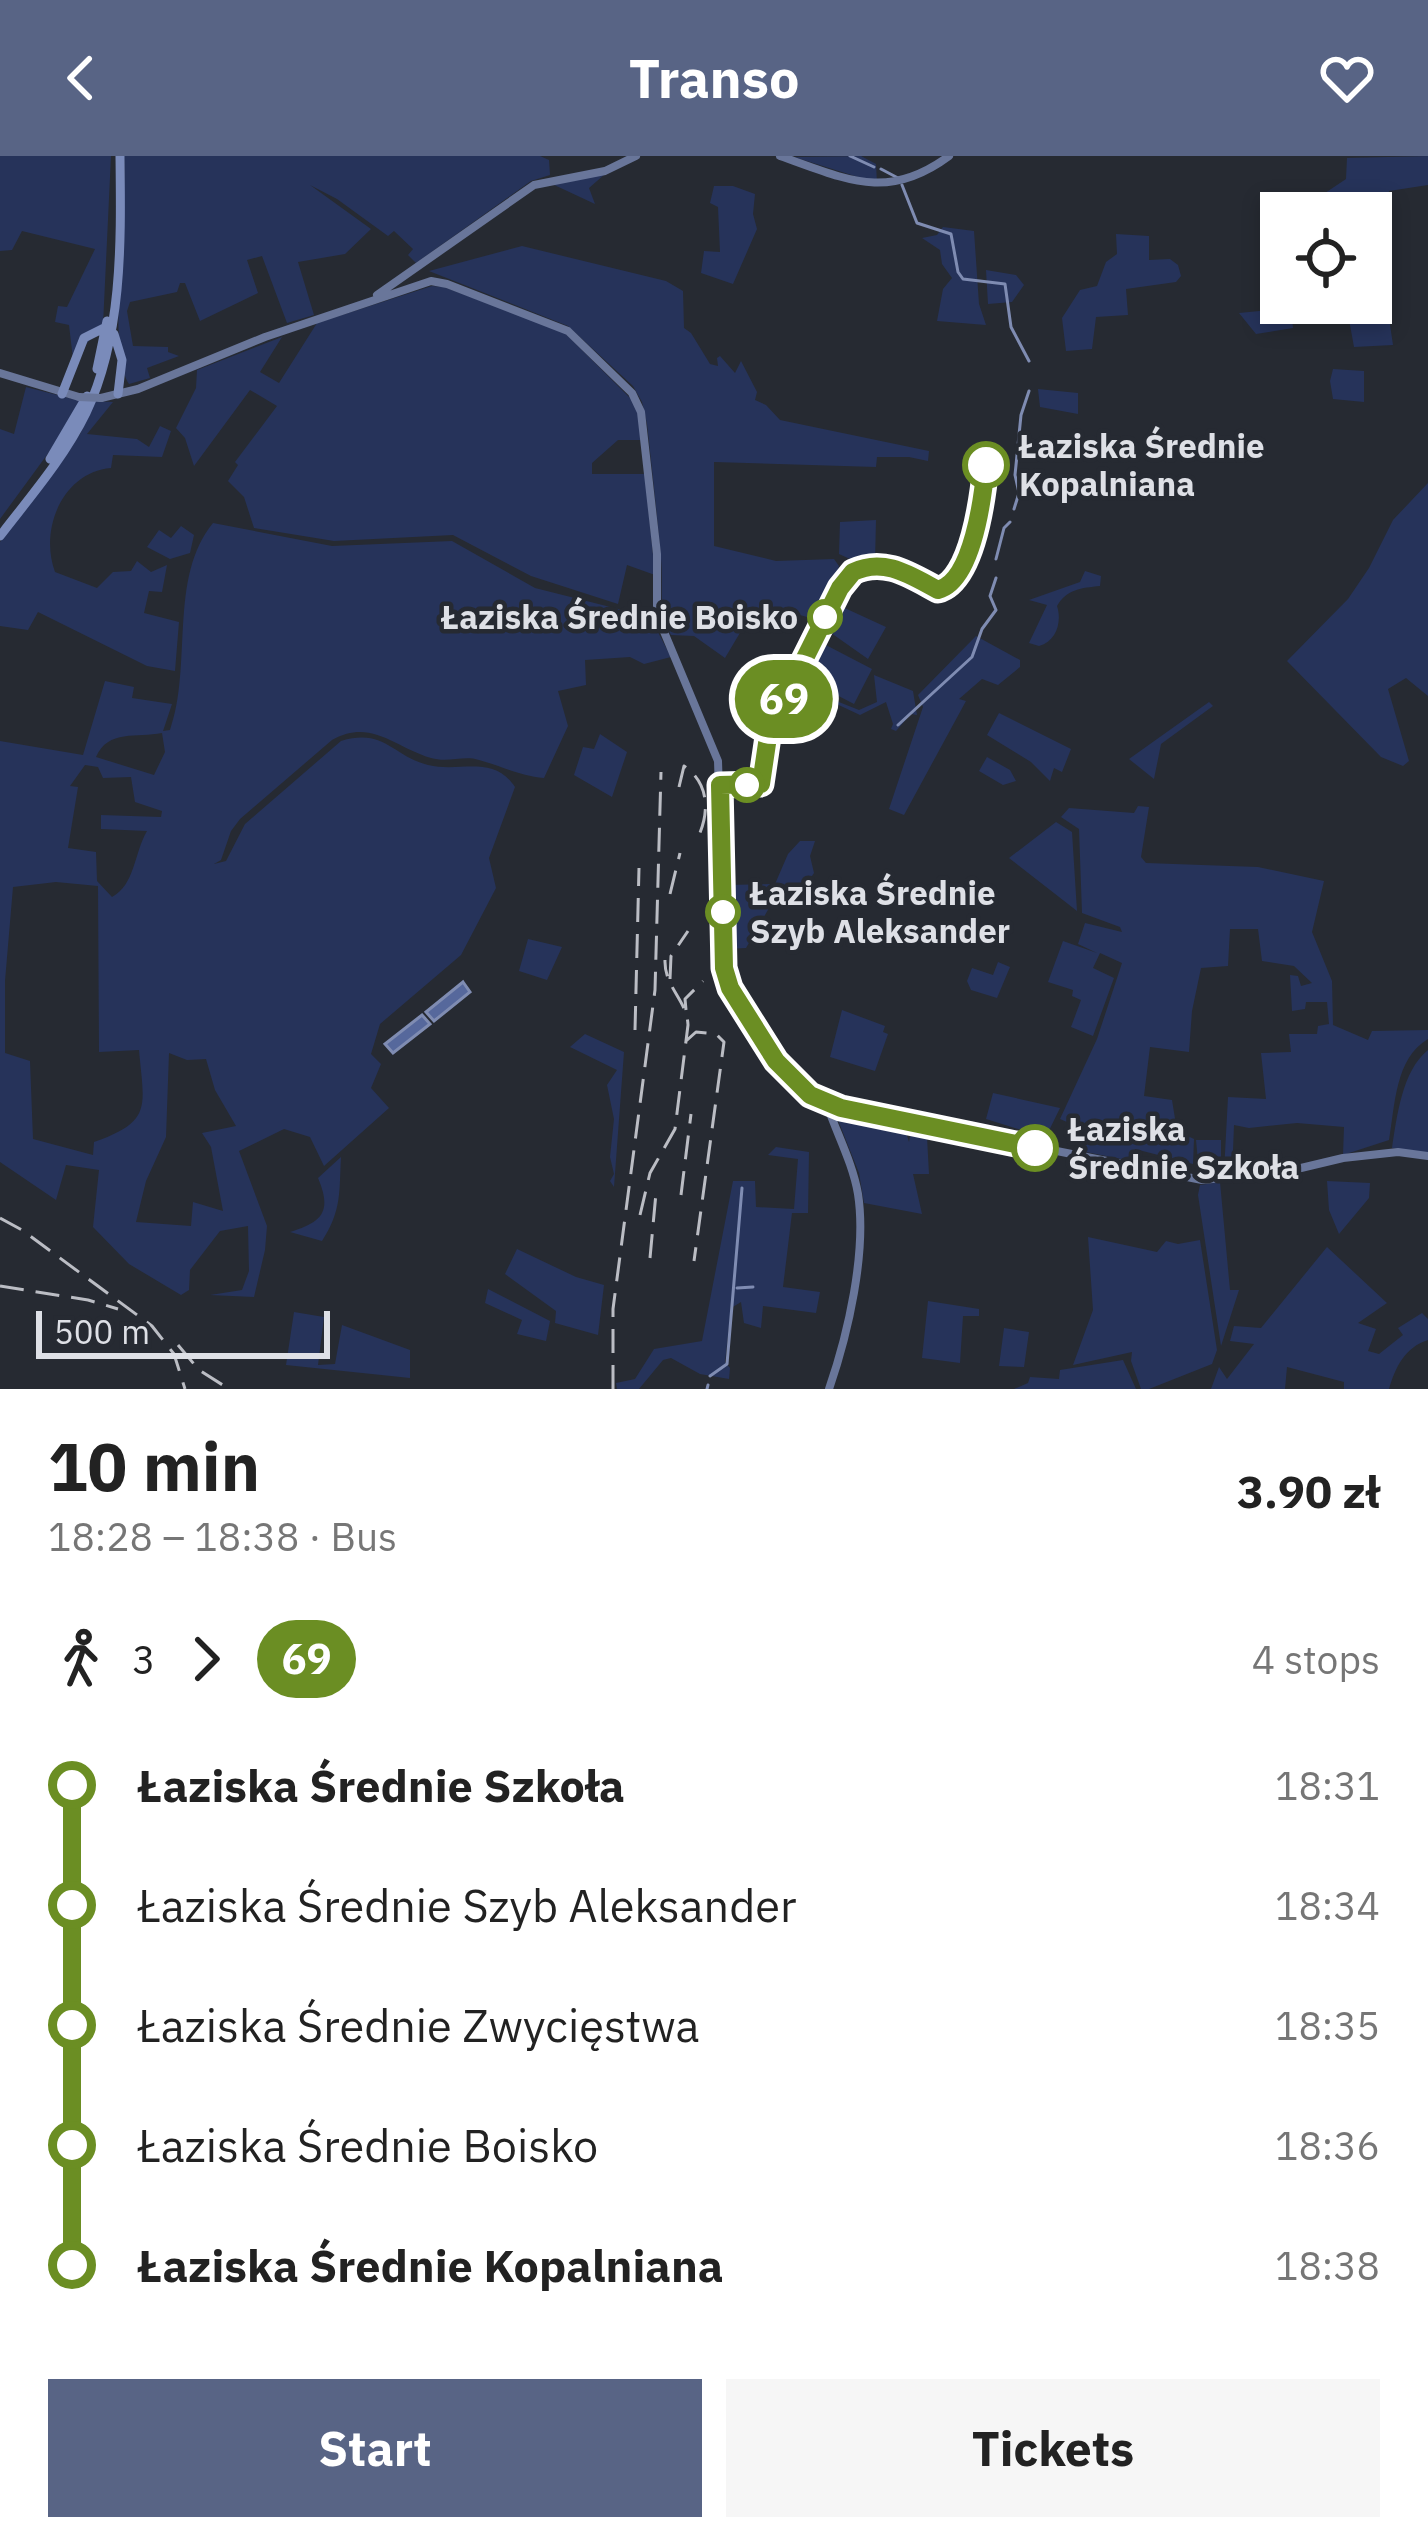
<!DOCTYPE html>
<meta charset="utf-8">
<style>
:root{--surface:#fff;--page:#f6f6f6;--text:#222;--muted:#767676;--accent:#586485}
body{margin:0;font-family:"IBM Plex Sans",sans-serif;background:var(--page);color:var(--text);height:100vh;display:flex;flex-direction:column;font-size:45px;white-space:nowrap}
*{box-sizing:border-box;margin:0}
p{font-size:39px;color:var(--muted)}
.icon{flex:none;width:66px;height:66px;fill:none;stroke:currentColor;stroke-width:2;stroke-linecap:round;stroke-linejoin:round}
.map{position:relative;height:1233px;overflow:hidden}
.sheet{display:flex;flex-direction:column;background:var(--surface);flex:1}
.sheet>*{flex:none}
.badge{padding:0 24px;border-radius:39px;font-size:42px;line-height:78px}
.tools{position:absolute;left:1260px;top:36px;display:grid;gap:24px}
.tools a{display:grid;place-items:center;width:132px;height:132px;border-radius:0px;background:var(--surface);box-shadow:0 6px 18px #0003;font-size:60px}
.scale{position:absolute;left:36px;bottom:30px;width:294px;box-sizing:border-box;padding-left:12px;border:6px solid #dee0e6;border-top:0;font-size:33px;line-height:42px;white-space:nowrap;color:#dee0e6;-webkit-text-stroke:9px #262a32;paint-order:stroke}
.map>.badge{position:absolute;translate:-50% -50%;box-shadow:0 0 0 6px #fff}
.legs{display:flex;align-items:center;gap:18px;height:132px;padding:0 48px;font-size:39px}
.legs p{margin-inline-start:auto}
.head{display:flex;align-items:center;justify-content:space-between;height:204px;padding:0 48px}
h1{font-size:66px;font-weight:700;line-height:90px}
.action{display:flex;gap:24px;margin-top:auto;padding:24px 48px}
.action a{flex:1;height:138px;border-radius:0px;background:var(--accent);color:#fff;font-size:48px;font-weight:700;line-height:138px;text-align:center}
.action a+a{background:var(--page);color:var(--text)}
ul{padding:0 48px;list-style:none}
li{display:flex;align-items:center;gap:42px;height:120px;font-size:45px}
li i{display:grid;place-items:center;width:18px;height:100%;margin:0 15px;background:currentColor}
li i::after{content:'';width:30px;height:30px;margin:-15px;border:9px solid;border-radius:50%;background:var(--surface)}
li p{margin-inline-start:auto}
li:first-child i{background:linear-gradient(#0000 50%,currentColor 0)}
li:last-child i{background:linear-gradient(currentColor 50%,#0000 0)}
header{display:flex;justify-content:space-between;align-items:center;height:156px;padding:0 48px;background:var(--accent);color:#fff;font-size:54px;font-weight:700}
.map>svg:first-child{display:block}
.green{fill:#26335a;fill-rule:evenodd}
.water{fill:#56689c;stroke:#7f8cb2;stroke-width:3}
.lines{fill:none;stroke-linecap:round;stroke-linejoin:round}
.stream{stroke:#7f8cb2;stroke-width:3}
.secondary{stroke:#69769a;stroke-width:8}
.primary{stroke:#7a8bba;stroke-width:9}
.rail{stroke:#bbbdc4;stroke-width:3;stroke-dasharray:24 12;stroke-linecap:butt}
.secondary-bridge{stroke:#69769a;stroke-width:8}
.line-1-casing{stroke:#fff;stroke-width:27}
.line-1{stroke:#6b8e23;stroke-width:18}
.stop-1-dot{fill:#fff;stroke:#6b8e23;stroke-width:6}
.labels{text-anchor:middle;stroke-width:9;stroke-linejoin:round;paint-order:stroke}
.stop-label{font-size:33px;font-weight:bold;fill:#dee0e6;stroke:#262a32;text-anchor:start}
</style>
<header><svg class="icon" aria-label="back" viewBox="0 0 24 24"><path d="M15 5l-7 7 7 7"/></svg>Transo<svg class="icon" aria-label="heart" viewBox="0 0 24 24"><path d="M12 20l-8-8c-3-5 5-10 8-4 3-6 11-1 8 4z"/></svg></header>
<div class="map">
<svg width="1428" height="1233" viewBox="0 0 1428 1233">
<rect width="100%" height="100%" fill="#262a32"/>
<!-- green -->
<path class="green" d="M0,0H111L103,169L73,203L69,169L55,166L58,150L67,151L95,93L22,75L12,94L0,95Z
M124,0H540L549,4L550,19L531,25L416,107L408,99L413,93L394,75L388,80L337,43L310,29L371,73L345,98L298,106L314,159L287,167L262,100L247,104L258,137L200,165L185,127H180L177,136L130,146L127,155L133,190L168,191V196L179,200L147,212L150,222L129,228C106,192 128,52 124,0Z
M861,0L876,8L877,27L794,1Z
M1428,0V29L1389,35L1388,49L1313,57L1325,37L1346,23L1347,2Z
M605,18L589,32L595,48L550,27Z
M714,30H733L755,38L753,58L757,73L733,128L701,117L704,95L720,96L718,51L710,47Z
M943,71L974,75L979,148L986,169L937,165L943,133L952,122L942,108L940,94L922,82L937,79Z
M1116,78L1149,80V104L1170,103L1178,109L1181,120L1176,126L1126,133L1128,159L1096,161L1092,193L1066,195L1062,162L1080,134L1097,130L1106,106L1117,98Z
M522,90L666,125L683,135L684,172L691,177L710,208L718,210L717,202L720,200L735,217L741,205L757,236L755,244L766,249L780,264L929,295L928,305L909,301H877L876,311L714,306V390L776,405L834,403L839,410L828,449L818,464L789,456L784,466L770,461L763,474L747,465L725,502L694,480L671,479C657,454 664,431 661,403C657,358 652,313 647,268L642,246L633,230L568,170L429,115Z
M1371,90L1376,128H1384L1393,189L1354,191L1346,147H1371Z
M986,114L1016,119L1024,129L1012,146L988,148Z
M432,130L444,131L564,176L637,249L642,284H618L592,307V318H645L655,419L627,409L618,448L531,420L453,379L334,385L254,372L244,341L228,325L238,309L235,306L277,250L250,234L194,310L185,282L176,272L196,232L197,214L282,181L260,216L279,227L317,167Z
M1291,152L1293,172L1256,178L1239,157Z
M1333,213L1364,215V246L1333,243L1330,225Z
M26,231L81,245L63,277L0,363V273L14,278Z
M1038,233L1078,237V258L1040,251Z
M95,245L113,246L87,278L137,283L149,291L160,270L171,275L162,301L113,299L111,312C63,316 39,373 55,416L97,432L113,416L131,415L137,405L151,416L167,409L162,436L149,435L144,457L179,466L175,515L147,510L38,456L28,474L0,470V386L80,278Z
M1428,327V540L1406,522L1388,533L1409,605L1403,610L1381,601L1287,505L1348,443L1369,412L1393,364Z
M876,364L875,405L861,408L839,398L840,366Z
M213,367L332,390L452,385L535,432L650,461L671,501L644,508L630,501L585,504L586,529L558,535L568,570L544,622C519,620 502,610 479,604C464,599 448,607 431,602C394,591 371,562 332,584L240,663L231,675L221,704L214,708L226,705L245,668L341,585C385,572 392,600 428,609C460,617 493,598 515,631L489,702L496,732L461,799L380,868L371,898L381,908L371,932L389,952L324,1010L310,981L284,973L239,995L267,1070L265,1094L254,1141L210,1139L242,1134L249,1115L248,1070L220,1075L190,1114L189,1134L181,1139L129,1108L93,1071L99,1014L66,1009L56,1044L0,1006V585L83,599L105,525L134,531L132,542L172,548L163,575L170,574C193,509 168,422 213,367ZM162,577L165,596L154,619L96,601C108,573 137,582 162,577ZM85,609L98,611L103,622L131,621L135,646L162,655L161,661L101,659V673L147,675C134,697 135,729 112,741L97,725L96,696L68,692L78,631L70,630ZM56,726L98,730L99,896L139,894C144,951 153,965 94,986L93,999L33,983L30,905L5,897V825L13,731ZM169,897L187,904L206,903L215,934L236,970L202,977L211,991L223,1055L193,1046L191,1070L136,1066L146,1025L166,981Z
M181,370L194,379L190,397L170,403L147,391L159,374L171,382Z
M1085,415L1101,420L1100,430C1081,432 1067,433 1057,450C1062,465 1057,485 1039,490L1029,487L1047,449L1029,444L1080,426Z
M836,448L886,471L868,503L824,472Z
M976,480L1020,504V511L998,529L982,523L959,543L966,545L904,659L889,653L923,551L918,539Z
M822,487L872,513L854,548L804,522Z
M874,519L913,535L917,559L911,558L896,575L891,573L893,568L886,546L860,559L796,529L859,554L877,546Z
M1209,546L1213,550L1161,588L1154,623L1129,603Z
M999,557L1071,593L1062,616L1054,612L1050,625L1031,606L987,579Z
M600,578L627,596L612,641L574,619L583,591L594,593Z
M987,601L1010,614L1016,625L1003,629L979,615Z
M1138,650L1149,651L1141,701L1146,707L1258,711L1324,725L1312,776L1332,825L1333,869L1368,884L1372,875L1428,874V883C1395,902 1395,950 1389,984L1343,999L1344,971L1297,967L1249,972L1234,969L1233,994L1249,1015L1224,1016L1228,941L1266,943L1261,897L1291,896L1289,878H1317L1318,870L1329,868L1327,846H1306L1305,853L1292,855L1290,819L1298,820L1301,830L1312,827L1294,810L1262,805L1258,773H1230L1228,810L1201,812L1192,855L1189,896L1150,891L1144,940L1172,944L1177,975L1194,983L1193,1008L1135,993L1131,1005L1081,995L1083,973L1060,963L1097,883L1122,807L1100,797L1093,812L1114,822L1093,880L1071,871L1081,844L1072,840L1073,834L1048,826L1063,785L1097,797L1078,788L1085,767L1122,776L1120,771L1082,757L1079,673L1061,661L1069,652L1134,657Z
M1056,666L1072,676L1077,755L1009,702Z
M800,685H815L810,700L814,717L789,754L773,745L746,792L726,793L725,729L775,728L788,698Z
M528,783L562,791L547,824L519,815Z
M998,806L1010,811L997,842L971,834L967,825L972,812L993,819Z
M842,854L885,870L883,876L888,878L875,915L830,901Z
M585,878L624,896L614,1031L610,1025L614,1018L610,1001L614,963L607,929L617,914L570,891Z
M1428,894V997L1392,992C1397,960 1402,915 1428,894Z
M993,937L1060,952L1042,989L1026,986L1028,976L986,963Z
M841,957L904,970L909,986L910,980L927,981L929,1018H913L922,1058L864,1047L859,1017L836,959Z
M1196,984H1221V1016H1199Z
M776,991L809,996L808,1057H792L783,1131L820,1136L816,1157L763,1150L761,1172L744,1167L741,1146L731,1152L725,1206L730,1212L729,1223L700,1218L671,1202L663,1204L639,1233H617L616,1227L635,1223L654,1193L702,1185L733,1025H755L756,1051L794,1053L798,1003L768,999Z
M341,1001C339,1036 342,1054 322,1085L290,1076C323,1066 332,1055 318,1022Z
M1327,1025L1370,1027L1369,1042L1339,1078L1329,1054Z
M1220,1026L1230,1134H1239L1221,1190L1198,1039L1200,1029Z
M1088,1081L1157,1096L1166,1085L1178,1088L1200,1084L1217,1194L1212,1208L1149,1233H1141L1131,1205L1132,1196L1073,1209L1093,1154Z
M1327,1091L1387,1147L1358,1167L1376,1173L1368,1195L1379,1198L1403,1179L1398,1172L1422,1157L1428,1163V1184C1405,1191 1395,1212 1389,1233H1344V1226L1287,1211L1285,1233H1211L1219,1211L1227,1223L1254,1188L1230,1185L1234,1170L1261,1172Z
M517,1093L576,1121L604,1129L598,1179L555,1167L556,1155L505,1118Z
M488,1133L550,1165L546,1185L517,1178L522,1164L485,1147Z
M928,1145L979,1153V1160H963L960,1207L922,1202Z
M294,1156L324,1161L318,1209L335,1208L342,1169L410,1194V1222L286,1209Z
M1004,1172L1029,1176L1024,1211L999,1210Z
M1123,1204L1136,1233H1014L1028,1227L1030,1221L1059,1223L1060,1214Z"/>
<!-- water -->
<path class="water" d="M463,826L470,836L434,865L426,856Z
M422,859L430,868L393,897L385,888Z"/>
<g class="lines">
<!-- stream -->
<path class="stream" d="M850,0L874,11
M881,13L898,22
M902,29L917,67L951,78L958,116L963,123L1005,128L1011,171L1029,205
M1014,353L1019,337L1015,319L1021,259L1029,235
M996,403L1004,372L1010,366
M898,569L972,501L982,473L996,454L990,440L996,422
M737,1132L753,1131
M710,1220L727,1208L742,1032
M707,1233L708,1229"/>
<!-- secondary -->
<path class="secondary" d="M780,0C846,23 887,46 949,0
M377,139L534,29L605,15L636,0
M0,217L79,241
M101,242L138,233L265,181L431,125L447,128L568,175L632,237L641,256L657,398V459L718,605L725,820L785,918L810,939L841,952L1202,1024L1280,1017L1343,1002L1398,996L1428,1000
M827,949C837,978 853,1008 858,1038C867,1096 848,1178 829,1233"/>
<!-- primary -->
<path class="primary" d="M114,178L122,204L118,238
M97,213L107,165
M62,238L84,182L104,172
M50,303L87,240
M0,380C30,341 64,302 86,257C123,179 121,85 120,0"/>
<!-- rail -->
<path class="rail" d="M679,631L684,610C708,626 710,654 699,679L692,681
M670,738L680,697
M670,823L671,800L688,775
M686,854L685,843L703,825
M635,874L639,712
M686,885L696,876L716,878L724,886L694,1105
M681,1039L691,958
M640,1059L650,1017L675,973L688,869C687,844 664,831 665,804
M0,1062L22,1074L152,1170L174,1198L185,1233
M650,1102L656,1037
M0,1130L88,1144L118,1153
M178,1189L199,1214L229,1233
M613,1233V1153L655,834L661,616"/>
<!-- secondary-bridge -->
<path class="secondary-bridge" d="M79,241L101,242"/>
</g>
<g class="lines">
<defs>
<path id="line-1" d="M986,309C983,340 973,425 938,434C910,419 884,401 853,416L840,432L769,574L761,628L720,629L724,812L730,832L776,905L810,939L841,952L1035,992"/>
</defs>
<!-- line-1 casing -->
<use href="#line-1" class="line-1-casing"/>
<!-- line-1 -->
<use href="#line-1" class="line-1"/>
</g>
<!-- markers -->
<g class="stop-1-dot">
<circle cx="986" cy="309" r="21"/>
<circle cx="825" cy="461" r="15"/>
<circle cx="747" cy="629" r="15"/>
<circle cx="723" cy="756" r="15"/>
<circle cx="1035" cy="992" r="21"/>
</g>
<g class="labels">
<!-- stop labels -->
<g class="stop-label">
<text x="1019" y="302">Łaziska Średnie<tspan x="1019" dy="38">Kopalniana</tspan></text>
<text x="798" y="473" text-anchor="end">Łaziska Średnie Boisko</text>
<text x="750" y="749">Łaziska Średnie<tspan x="750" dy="38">Szyb Aleksander</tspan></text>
<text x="1068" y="985">Łaziska<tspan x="1068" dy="38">Średnie Szkoła</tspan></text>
</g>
</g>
</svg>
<div class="tools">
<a><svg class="icon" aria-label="locate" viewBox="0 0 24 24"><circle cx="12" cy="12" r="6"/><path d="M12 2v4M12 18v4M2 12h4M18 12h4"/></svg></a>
</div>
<div class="scale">500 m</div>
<b class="badge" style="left:784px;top:543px;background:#6b8e23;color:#fff">69</b>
</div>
<section class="sheet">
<div class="head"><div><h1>10 min</h1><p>18:28 – 18:38 · Bus</p></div><b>3.90 zł</b></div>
<div class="legs"><svg class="icon" aria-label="walk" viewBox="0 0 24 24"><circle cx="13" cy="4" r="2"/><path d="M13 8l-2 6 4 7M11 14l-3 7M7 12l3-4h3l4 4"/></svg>3<svg class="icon" aria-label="forward" viewBox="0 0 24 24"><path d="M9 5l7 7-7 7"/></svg><b class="badge" style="background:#6b8e23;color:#fff">69</b><p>4 stops</p></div>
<ul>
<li><i style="color:#6b8e23"></i><b>Łaziska Średnie Szkoła</b><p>18:31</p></li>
<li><i style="color:#6b8e23"></i><span>Łaziska Średnie Szyb Aleksander</span><p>18:34</p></li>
<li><i style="color:#6b8e23"></i><span>Łaziska Średnie Zwycięstwa</span><p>18:35</p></li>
<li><i style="color:#6b8e23"></i><span>Łaziska Średnie Boisko</span><p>18:36</p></li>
<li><i style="color:#6b8e23"></i><b>Łaziska Średnie Kopalniana</b><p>18:38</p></li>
</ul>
<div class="action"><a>Start</a><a>Tickets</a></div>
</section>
